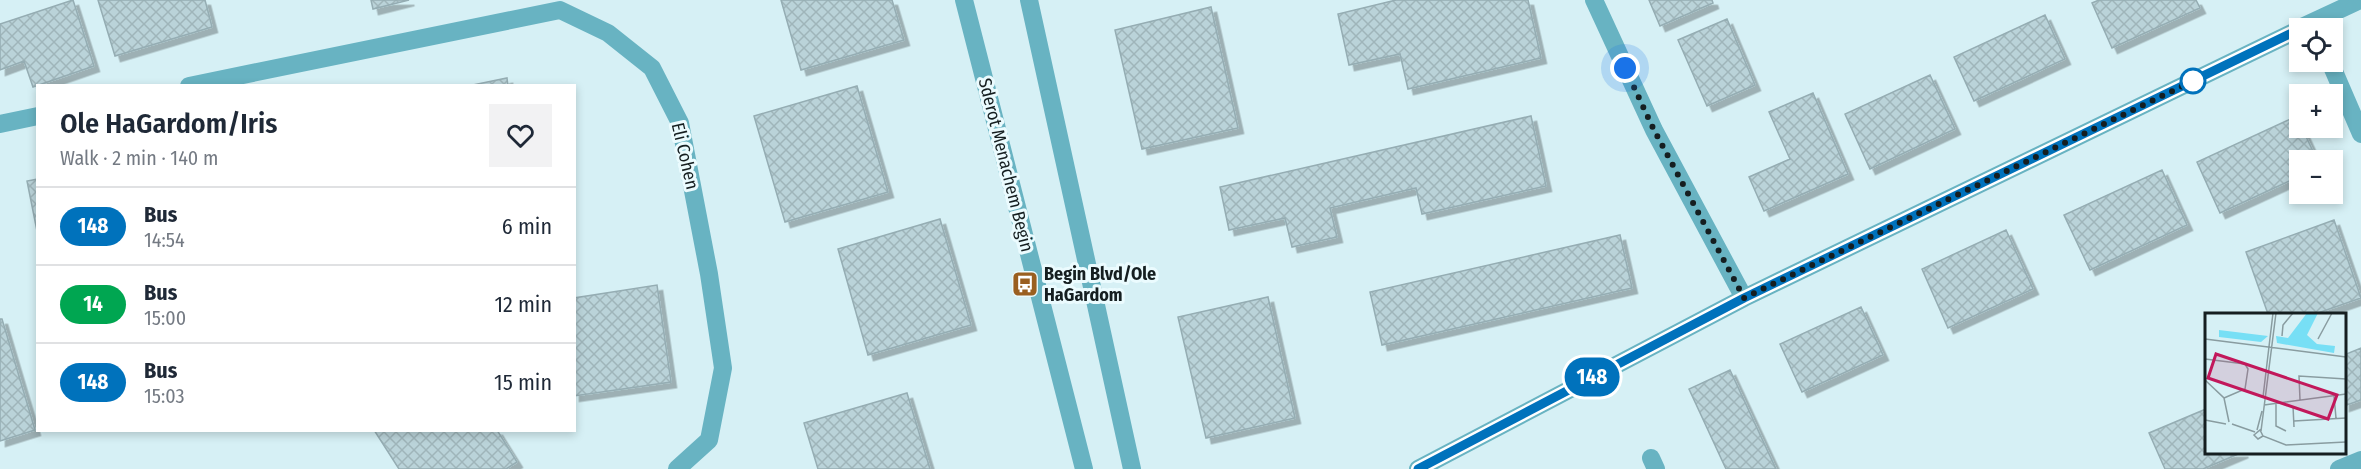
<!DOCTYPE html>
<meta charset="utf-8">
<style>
:root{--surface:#fff;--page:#f2f2f3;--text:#1f2937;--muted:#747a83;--line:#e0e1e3}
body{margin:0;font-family:"Fira Sans Condensed",sans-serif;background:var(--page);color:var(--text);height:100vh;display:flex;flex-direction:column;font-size:22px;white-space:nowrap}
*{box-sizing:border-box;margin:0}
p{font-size:20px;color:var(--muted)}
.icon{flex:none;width:33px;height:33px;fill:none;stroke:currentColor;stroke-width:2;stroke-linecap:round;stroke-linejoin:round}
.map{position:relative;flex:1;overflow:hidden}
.sheet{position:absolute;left:36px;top:84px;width:540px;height:348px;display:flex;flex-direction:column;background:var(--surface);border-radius:0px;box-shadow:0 3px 9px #0003}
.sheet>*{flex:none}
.badge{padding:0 12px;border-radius:20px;font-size:21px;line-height:39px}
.tools{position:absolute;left:2289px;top:18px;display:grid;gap:12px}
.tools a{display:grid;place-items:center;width:54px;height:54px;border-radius:0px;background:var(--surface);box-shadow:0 3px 9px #0003;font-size:30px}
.you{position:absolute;width:30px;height:30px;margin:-15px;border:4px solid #fff;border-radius:50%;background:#1a73e8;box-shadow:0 0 0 9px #1a73e833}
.map>.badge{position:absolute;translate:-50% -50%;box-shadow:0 0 0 3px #fff}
.round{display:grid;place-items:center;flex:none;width:63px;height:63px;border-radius:0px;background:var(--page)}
.overview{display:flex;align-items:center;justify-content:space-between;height:102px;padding:0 24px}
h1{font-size:28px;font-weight:600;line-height:45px}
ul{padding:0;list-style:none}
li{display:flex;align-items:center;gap:18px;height:78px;padding:0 24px;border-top:2px solid var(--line)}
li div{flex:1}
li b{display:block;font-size:22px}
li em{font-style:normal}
li .badge{min-width:66px;font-weight:700;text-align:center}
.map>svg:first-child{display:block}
.building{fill:url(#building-cross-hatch);stroke:#95adb3;stroke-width:1.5;filter:url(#shadow)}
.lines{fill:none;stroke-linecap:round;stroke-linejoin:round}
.minor{stroke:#68b3c2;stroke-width:18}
.line-casing{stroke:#fff;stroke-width:14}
.line{stroke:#0072bc;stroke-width:9}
.walk{stroke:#151e20;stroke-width:6;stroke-dasharray:0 10.8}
.stop-dot{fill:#fff;stroke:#0072bc;stroke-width:3}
.labels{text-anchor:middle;stroke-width:6;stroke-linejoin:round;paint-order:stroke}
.street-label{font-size:18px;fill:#151e20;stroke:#ebfbfe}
.poi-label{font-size:18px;font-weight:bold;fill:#151e20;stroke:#ebfbfe;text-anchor:start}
.inset-road{fill:none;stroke:#899ca0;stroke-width:1.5}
.view{fill:#c2185b;fill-opacity:0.15;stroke:#c2185b;stroke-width:3}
.inset-edge{fill:none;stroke:#151e20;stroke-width:3}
</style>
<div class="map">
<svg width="2361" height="469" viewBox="0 0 2361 469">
<defs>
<pattern id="building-cross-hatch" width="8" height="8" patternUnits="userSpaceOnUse" patternTransform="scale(1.5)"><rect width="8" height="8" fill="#bad3d9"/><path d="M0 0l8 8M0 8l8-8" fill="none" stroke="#9fb5ba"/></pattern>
<filter id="shadow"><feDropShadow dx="5.5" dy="5.5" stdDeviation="0" flood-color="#0004"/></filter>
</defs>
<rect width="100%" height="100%" fill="#d6f0f5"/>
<!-- building -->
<path class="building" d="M73,0L94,66L33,87L24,61L0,70V24Z
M98,0H205L212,27L115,56Z
M371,0H409L373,9Z
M781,0H892L904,40L801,70Z
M1396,0H1528L1541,58L1408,89L1400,54L1349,65L1338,14Z
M1649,0H1712L1713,3L1660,26Z
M2099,0H2196L2200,8L2112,48L2092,3Z
M1211,7L1238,128L1142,149L1115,30Z
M2045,15L2065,59L1974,101L1954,57Z
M1727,19L1755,85L1707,106L1678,40Z
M1930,75L1955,129L1870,169L1845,114Z
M507,78L508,86H468Z
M857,86L888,192L785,222L754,116Z
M1813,93L1848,174L1764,211L1749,177L1790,159L1769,112Z
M1531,116L1546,186L1422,214L1416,188L1330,208L1337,237L1292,247L1285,218L1229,230L1220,187Z
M2297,116L2300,128H2302L2317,160H2300V176L2220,213L2197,162Z
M2162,170L2187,225L2090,270L2064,215Z
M38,179V236L27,181Z
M940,219L971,325L868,355L838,249Z
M2334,220L2361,298L2315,314H2268L2246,252Z
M2006,230L2033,289L1948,328L1922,269Z
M1620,235L1632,288L1382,345L1370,292Z
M657,285L671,382L574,396V298Z
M1268,297L1295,418L1206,438L1178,317Z
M1861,307L1883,355L1802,392L1780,344Z
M0,319H2L35,430L0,441Z
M2361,348V400L2344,406V355Z
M1730,370L1776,469H1726L1689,389Z
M907,393L930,469H818L804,423Z
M2206,409V452H2243L2203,469H2165L2149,433Z
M374,430H497L517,462L506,469H399Z"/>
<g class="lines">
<!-- minor -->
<path class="minor" d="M964,0L1084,469
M1029,0L1132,469
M1594,0L1654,130L1744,298
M2300,28L2360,0
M2330,62L2361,134
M189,86L560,10L608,33L652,68L680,123L709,274L723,368L709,440L677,469
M0,124L38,116
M1651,458L1656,469
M1418,469L1744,298L2300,29
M2339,469L2361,460"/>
</g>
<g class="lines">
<defs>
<path id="line" d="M1418,469L1744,298L2300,29"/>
</defs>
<!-- line casing -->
<use href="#line" class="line-casing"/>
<!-- line -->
<use href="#line" class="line"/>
<!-- walk -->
<path class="walk" d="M1625,68L1654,130L1744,298L2193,81"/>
</g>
<!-- icons -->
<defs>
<symbol id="bus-square" viewBox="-11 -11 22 22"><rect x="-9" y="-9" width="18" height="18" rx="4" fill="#9a5f20" stroke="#ebfbfe"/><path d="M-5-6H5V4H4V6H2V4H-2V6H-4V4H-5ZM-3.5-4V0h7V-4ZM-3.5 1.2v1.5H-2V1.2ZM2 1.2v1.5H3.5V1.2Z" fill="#fff"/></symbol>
</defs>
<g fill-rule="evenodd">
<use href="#bus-square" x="1010" y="269" width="30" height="30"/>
</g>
<!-- markers -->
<circle class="stop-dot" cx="2193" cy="81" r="12"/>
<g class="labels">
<!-- street labels -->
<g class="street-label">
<text transform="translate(685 156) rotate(77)" y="6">Eli Cohen</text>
<text transform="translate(1006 165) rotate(76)" y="6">Sderot Menachem Begin</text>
</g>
<!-- poi labels -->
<g class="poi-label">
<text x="1044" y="280">Begin Blvd/Ole<tspan x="1044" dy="21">HaGardom</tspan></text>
</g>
</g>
<!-- overview -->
<g transform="translate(2205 313)">
<rect width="141" height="141" fill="#d6f0f5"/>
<path d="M102,0H113L102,22L112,31L130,33L129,40L72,30L71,23L83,25ZM14,17L63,23L56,29L14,24Z" fill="#77dff5"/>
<path class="inset-road" d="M77,23L78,12L88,0M0,26L141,44M113,26L127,0M0,46L40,51L43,56L40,76L19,85M0,67L19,85L24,109M129,83L131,105M58,84L68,0M95,87L94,63L141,66M71,90V113L81,118M59,92L141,81M88,93L89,114M0,107L21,111M89,108L141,105M27,111L50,119M52,117L57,98M56,118L71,0M58,123L53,126L49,122L55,117L58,123L81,132L141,129"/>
<path class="view" d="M11,41L132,82L123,106L3,65Z"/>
<rect width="141" height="141" class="inset-edge"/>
</g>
</svg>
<div class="tools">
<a><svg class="icon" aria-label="locate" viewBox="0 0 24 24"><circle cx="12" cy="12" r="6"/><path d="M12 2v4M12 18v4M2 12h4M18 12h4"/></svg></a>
<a>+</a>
<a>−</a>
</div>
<div class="you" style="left:1625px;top:68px"></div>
<b class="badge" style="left:1592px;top:377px;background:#0072bc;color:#fff">148</b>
<section class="sheet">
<div class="overview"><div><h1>Ole HaGardom/Iris</h1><p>Walk · 2 min · 140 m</p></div><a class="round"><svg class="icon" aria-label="heart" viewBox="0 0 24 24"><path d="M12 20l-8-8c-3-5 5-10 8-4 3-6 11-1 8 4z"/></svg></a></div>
<ul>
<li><span class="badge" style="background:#0072bc;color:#fff">148</span><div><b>Bus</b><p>14:54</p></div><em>6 min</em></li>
<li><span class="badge" style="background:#00a651;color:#fff">14</span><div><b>Bus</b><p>15:00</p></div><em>12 min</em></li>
<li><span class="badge" style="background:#0072bc;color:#fff">148</span><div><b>Bus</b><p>15:03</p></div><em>15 min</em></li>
</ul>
</section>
</div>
